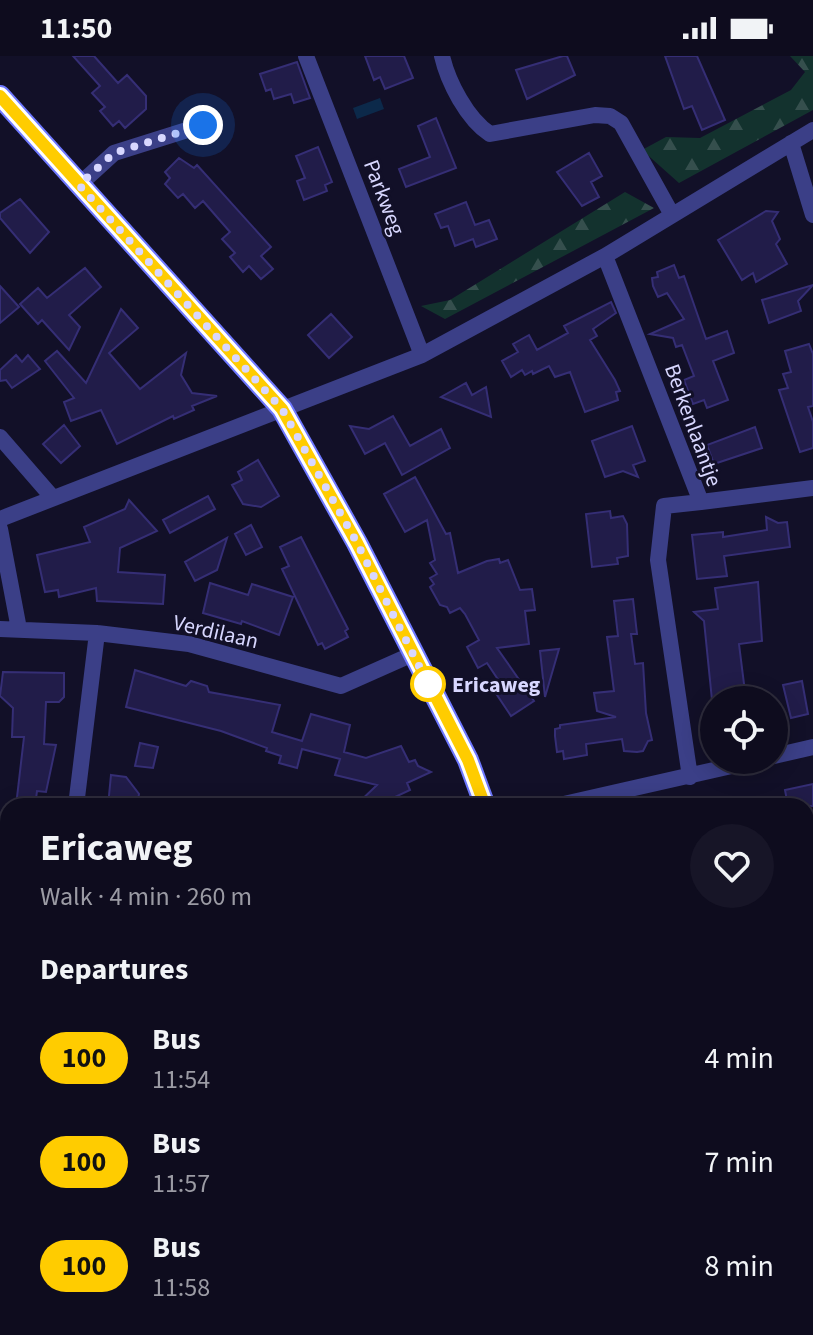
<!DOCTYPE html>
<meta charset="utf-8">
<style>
:root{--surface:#0e0c1e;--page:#171527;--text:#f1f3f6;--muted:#9b9ba4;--line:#2e2c3c}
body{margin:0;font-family:"Source Sans 3",sans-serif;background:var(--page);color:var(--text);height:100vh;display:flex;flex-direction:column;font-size:30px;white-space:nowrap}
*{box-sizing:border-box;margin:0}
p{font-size:26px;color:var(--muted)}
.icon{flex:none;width:44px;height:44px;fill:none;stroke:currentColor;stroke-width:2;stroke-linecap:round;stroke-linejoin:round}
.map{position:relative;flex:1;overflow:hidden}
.details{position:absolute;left:0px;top:742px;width:814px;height:538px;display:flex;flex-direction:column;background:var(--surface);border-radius:24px 24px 0 0;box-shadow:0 4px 20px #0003,0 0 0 2px var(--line)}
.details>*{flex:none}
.badge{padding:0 16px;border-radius:26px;font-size:28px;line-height:52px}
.controls{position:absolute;left:700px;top:630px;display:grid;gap:16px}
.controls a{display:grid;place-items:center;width:88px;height:88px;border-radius:50%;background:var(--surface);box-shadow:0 4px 20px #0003,0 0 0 2px var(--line);font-size:40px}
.you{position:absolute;width:40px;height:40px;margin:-20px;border:6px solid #fff;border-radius:50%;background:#1a73e8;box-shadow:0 0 0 12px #1a73e833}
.map>.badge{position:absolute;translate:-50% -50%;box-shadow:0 0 0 4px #fff}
h2{padding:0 40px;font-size:30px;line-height:72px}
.round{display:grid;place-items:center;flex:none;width:84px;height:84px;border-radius:42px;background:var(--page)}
.summary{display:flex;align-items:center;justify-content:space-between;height:136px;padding:0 40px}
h1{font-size:38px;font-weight:700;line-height:60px}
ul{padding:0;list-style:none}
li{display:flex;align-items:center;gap:24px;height:104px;padding:0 40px}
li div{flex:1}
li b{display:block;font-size:30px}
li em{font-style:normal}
li .badge{min-width:88px;font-weight:700;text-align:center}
.status{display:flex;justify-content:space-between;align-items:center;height:56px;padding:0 40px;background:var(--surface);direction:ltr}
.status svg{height:22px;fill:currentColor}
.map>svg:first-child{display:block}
.forest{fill:url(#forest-firs)}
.water{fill:#0c294a}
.building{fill:#211c49;stroke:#352e75;stroke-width:2}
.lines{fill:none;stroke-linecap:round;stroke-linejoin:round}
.street{stroke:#3b3f87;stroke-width:16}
.secondary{stroke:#6e78ff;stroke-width:22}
.line-casing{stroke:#fff;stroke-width:18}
.line{stroke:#fc0;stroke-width:12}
.walk{stroke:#d8d7ff;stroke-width:8;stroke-dasharray:0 14.4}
.stop-dot{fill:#fff;stroke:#fc0;stroke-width:4}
.labels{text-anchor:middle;stroke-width:6;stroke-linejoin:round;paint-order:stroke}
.street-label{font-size:22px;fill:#d8d7ff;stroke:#121028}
.stop-label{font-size:22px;font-weight:bold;fill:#d8d7ff;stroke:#121028;text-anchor:start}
</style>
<div class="status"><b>11:50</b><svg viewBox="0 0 49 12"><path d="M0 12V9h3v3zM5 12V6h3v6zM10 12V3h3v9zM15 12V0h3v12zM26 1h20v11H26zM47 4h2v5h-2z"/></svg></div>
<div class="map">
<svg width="813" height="1279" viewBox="0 0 813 1279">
<defs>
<pattern id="forest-firs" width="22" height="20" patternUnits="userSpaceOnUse" patternTransform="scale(2)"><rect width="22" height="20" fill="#13322e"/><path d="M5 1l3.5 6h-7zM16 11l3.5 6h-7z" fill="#354f4d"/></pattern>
</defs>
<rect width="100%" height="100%" fill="#121028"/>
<!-- forest -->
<path class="forest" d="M790,0H813V54L679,127L642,94L666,81L700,82L791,34L805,16Z
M625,136L654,152L445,263L421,250L450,244Z"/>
<!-- water -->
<path class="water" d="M380,42L384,53L357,63L353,52Z"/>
<!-- building -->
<path class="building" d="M73,0H94L118,27L127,19L146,40V53L125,72L119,65L113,70L100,55L105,51L92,37L100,30Z
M365,0H404L413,22L385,33L380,21L374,24Z
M563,0H567L575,19L527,43L516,14Z
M665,0H697L725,64L702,74L692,50L684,53Z
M297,6L310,42L294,47L291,38L274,43L271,33L266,35L260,18Z
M436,62L456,112L406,131L399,113L430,101L418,70Z
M318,91L332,126L325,129L327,135L304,144L297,125L305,122L296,100Z
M589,97L602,120L591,126L599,141L582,150L557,116Z
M179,102L194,112L197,109L271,191L261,200L273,213L261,223L249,210L243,216L230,201L235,197L222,183L230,176L203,145L195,152L183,138L178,142L165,128L170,122L165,116Z
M20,143L49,176L30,197L0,162V157Z
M466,146L475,169L489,164L497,183L476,191L473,183L455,190L448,170L441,172L435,158Z
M766,155L778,156L772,165L780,183L776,188L787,208L756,226L753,217L742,224L718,184Z
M674,209L679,222L684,220L706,283L727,275L734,297L713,305L728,344L707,352L704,344L693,348L684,324L694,320L682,289L676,291L673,282L650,278L684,263L667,237L658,241L653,230L652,222L658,221L657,216Z
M85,212L101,231L69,259L80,271L69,294L42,264L38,268L20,248L38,232L47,242Z
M813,229L798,245L801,255L769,267L762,244Z
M0,230L19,251L0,267Z
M611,246L616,257L593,273L597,280L590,284L615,324L620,335L616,336L618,344L585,356L570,316L555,321L549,310L533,318L532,315L525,319L522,314L511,321L502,305L518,296L513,288L529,279L537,294L568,277L564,270Z
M121,253L138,272L109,297L140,333L186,297L181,319L192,337L217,340L192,350L194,354L174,363L173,360L117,388L101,354L71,365L64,346L74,342L45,305L57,295L86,327Z
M331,258L352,281L329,302L308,279Z
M809,288L813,298V350L808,351L813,366V392L800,396L779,334L788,332L783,318L791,316L785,295Z
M16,299L22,306L28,299L40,313L12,332L6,324L0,325V314Z
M466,327L472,339L486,331L491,361L441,341Z
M393,360L410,390L441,373L450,392L402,419L385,387L365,398L350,370L369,373Z
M64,369L80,390L61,407L43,388Z
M632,370L645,405L633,409L638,421L623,415L605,421L592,385Z
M755,371L762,392L714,408L707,389Z
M258,404L279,440L261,451L243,448L232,429L242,424L238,416Z
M415,421L446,478L450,477L458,517L487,505L499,503L500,507L508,504L520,534L532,533L535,554L525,555L529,588L497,592L534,645L511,660L495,636L503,631L487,607L478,612L467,591L479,584L465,558L460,552L450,557L447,551L440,549L430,531L434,528L430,522L437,518L430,507L435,504L427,464L405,476L384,438Z
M208,440L215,453L170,477L163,464Z
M129,444L157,475L120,492L118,516L165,519L163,548L97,545L96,532L59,541L58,534L45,536L37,499L90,486L84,471L125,453Z
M610,455L611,462L623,460L627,468L628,500L617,502L618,508L592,511L586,458Z
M766,461L778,467L787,466L790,491L724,500L727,520L697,523L692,479L723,476V481L767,474Z
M251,469L262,491L246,499L235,478Z
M301,481L348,573L345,575L348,581L325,593L322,587L318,589L282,513L289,510L280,491Z
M227,482L217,514L195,525L185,506Z
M758,526L762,585L739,588L746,644H712L704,565L694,556L718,553L715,532Z
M210,527L248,539L252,528L293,541L279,579L242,565L241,568L203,557Z
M633,543L637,578H631L635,608L643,607L646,657L652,684L648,685L643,695L637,696L624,695L622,683L586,688L587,699L564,703L563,695L557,696L555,680V673L560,672V669L616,661L597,655L594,637L614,635L607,581L618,580L614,545Z
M559,593L545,641L540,595Z
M135,614L186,630L191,625L207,630L209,636L280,649L272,676L302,685L311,658L350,669L344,696L366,702L401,690L409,706L415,704L418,710L431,716L407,727L410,734L376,750H355L377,729L335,719L340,703L302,693L297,712L279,707L281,700L266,695L267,692L221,675L126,651Z
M3,616L64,617V641L59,646H46L44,688L56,689L46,736L37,735L35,750H16L24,681H12L13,652L0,640Z
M802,625L808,658L791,662L783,629Z
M140,687L158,691L153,712L135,710Z
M111,719L126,721L139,738L137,750H108Z
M813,728V750H788L785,734Z"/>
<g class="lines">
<!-- street -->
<path class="street" d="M306,0L422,299
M442,0C448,26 467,63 490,78L595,59L610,60L621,67L671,157
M791,87L813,159
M79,129L114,97L203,69
M605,200L701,446L664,450L658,504L690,721
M0,381L53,442
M701,446L813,432
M0,463L422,299L605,200L813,74
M0,473L19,573
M0,573L97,577L189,588L341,630L413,598
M774,700L813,691
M76,750L97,577
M555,750L758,704
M806,908L813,912
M0,1256L8,1257
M92,1272L112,1279
M419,1272L420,1279
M289,1279L291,1272"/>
<!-- secondary -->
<path class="secondary" d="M0,40L282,353L357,487L468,704L485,750
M636,1272L638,1279"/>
</g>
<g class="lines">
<defs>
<path id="line" d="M0,40L282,353L357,487L468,704L485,750"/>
</defs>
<!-- line casing -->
<use href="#line" class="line-casing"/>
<!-- line -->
<use href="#line" class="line"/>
<!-- walk -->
<path class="walk" d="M203,69L114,97L79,129L282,353L357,487L428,628"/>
</g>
<!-- markers -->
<circle class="stop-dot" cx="428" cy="628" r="16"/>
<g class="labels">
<!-- street labels -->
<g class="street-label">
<text transform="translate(385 141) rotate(69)" y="8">Parkweg</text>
<text transform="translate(694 369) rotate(70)" y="8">Berkenlaantje</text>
<text transform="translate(216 575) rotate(13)" y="8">Verdilaan</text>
</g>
<!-- stop labels -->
<g class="stop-label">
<text x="452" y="636">Ericaweg</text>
</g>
</g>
</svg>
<div class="controls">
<a><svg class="icon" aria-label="locate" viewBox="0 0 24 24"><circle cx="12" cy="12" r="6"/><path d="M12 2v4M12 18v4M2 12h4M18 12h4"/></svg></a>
</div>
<div class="you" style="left:203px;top:69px"></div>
<section class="details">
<div class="summary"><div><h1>Ericaweg</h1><p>Walk · 4 min · 260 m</p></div><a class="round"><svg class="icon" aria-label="heart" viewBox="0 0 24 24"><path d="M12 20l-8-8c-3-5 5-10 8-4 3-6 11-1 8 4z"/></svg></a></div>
<h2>Departures</h2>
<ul>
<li><span class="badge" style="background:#fc0;color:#111">100</span><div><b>Bus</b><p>11:54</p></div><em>4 min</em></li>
<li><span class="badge" style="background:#fc0;color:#111">100</span><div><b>Bus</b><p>11:57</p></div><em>7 min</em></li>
<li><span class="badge" style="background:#fc0;color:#111">100</span><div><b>Bus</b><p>11:58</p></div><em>8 min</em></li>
</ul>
</section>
</div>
